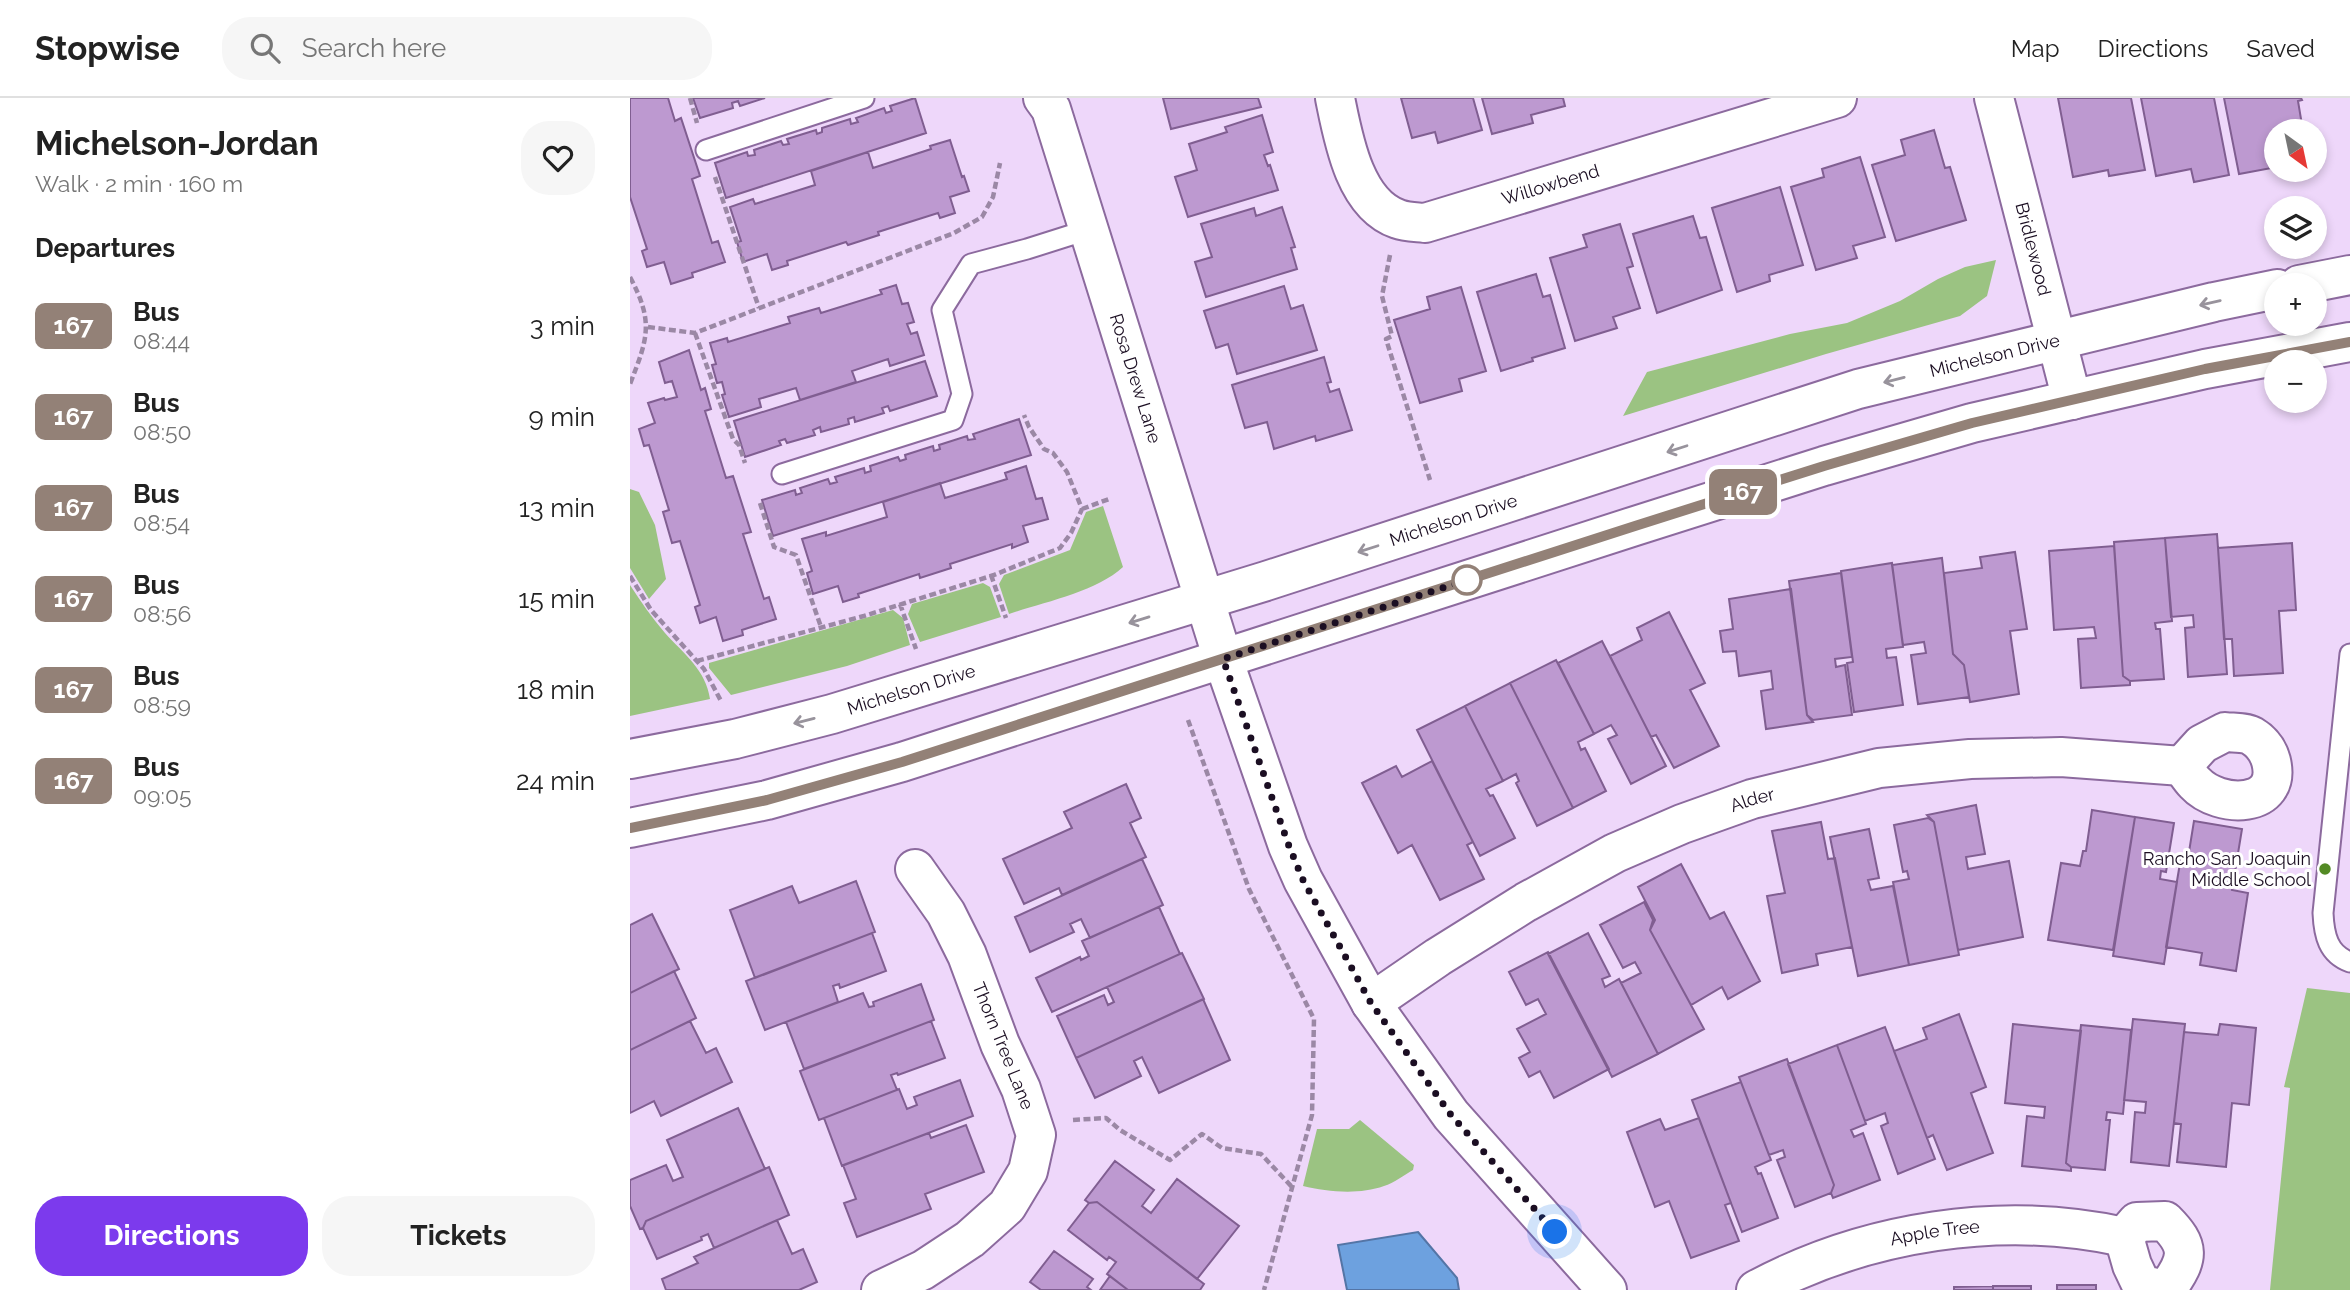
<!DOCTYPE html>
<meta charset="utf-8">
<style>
:root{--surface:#fff;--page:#f6f6f6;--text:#222;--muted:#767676;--line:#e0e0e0;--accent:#7c3aed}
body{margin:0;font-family:Raleway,sans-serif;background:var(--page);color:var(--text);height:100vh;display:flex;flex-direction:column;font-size:26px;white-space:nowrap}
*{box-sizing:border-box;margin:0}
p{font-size:23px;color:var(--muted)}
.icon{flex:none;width:38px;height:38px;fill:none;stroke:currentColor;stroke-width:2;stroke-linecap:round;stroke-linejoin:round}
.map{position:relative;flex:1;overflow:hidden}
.sheet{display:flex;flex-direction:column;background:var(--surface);width:630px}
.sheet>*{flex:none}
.badge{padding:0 14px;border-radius:10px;font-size:24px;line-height:46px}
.needle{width:46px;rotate:147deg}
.buttons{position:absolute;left:1634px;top:21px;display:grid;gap:14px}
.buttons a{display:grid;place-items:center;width:63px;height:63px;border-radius:50%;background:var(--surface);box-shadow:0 4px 10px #0003;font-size:35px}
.you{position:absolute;width:35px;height:35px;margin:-18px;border:5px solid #fff;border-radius:50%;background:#1a73e8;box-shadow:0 0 0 10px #1a73e833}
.map>.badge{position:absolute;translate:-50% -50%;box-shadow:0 0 0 4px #fff}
h2{padding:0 35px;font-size:26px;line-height:63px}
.round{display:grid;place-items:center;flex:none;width:74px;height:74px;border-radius:28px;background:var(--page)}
.summary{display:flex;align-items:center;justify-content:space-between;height:119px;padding:0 35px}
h1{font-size:33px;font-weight:700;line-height:52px}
.action{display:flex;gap:14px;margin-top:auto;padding:14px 35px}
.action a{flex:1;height:80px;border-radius:28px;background:var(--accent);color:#fff;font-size:28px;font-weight:700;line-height:80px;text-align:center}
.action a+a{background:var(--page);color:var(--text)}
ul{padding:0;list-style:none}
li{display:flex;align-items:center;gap:21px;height:91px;padding:0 35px}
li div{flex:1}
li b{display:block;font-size:26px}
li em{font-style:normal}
li .badge{min-width:77px;font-weight:700;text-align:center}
header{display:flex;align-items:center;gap:42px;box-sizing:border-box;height:98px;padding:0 35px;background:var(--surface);border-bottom:2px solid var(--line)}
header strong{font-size:33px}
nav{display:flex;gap:38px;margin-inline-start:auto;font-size:24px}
.search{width:490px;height:63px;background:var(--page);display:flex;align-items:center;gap:18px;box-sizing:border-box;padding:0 24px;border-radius:28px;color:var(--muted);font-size:26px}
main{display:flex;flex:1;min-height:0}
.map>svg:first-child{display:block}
.green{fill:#9bc382}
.water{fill:#6da1df;stroke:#5475a6;stroke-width:2}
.building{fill:#bd99d0;stroke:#805e91;stroke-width:2}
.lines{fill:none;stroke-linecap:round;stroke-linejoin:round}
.lane-casing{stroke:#8c6a9e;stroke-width:23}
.street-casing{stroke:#8c6a9e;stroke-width:42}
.secondary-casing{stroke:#8c6a9e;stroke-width:42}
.path{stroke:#9b88a5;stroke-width:4.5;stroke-dasharray:7 3.5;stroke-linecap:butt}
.lane{stroke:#fff;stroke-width:19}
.street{stroke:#fff;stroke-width:38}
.secondary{stroke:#fff;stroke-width:38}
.oneway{stroke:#98939c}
.line-casing{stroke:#fff;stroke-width:16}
.line{stroke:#938177;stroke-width:10}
.walk{stroke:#1b0e22;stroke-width:7;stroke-dasharray:0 12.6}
.stop-dot{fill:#fff;stroke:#938177;stroke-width:3.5}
.poi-dot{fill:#538a24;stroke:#fff;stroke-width:2.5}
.labels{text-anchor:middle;stroke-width:6;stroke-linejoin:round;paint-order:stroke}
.street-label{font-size:18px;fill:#1b0e22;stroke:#fff}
.poi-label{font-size:18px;fill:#1b0e22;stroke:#fff;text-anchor:end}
</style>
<header>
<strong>Stopwise</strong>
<div class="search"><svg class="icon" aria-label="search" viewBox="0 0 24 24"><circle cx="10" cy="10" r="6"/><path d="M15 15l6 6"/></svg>Search here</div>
<nav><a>Map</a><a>Directions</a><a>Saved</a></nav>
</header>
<main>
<section class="sheet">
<div class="summary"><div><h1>Michelson-Jordan</h1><p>Walk · 2 min · 160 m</p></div><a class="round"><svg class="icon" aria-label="heart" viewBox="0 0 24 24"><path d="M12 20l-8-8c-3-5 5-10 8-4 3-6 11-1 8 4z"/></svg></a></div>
<h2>Departures</h2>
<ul>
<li><span class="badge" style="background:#938177;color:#fff">167</span><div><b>Bus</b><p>08:44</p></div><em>3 min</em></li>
<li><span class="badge" style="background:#938177;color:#fff">167</span><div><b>Bus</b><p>08:50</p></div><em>9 min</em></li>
<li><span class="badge" style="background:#938177;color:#fff">167</span><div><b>Bus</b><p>08:54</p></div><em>13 min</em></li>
<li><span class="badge" style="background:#938177;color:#fff">167</span><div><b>Bus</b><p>08:56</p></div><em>15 min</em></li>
<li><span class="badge" style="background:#938177;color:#fff">167</span><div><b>Bus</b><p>08:59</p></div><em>18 min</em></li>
<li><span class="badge" style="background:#938177;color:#fff">167</span><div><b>Bus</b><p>09:05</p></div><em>24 min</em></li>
</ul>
<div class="action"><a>Directions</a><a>Tickets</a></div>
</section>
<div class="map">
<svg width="1720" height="1192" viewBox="0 0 1720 1192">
<rect width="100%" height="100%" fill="#eed7fa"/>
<!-- green -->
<path class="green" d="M1366,162L1357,198L1330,218L1196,256L993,318L1017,274L1160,236L1217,225L1270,203L1308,181L1335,169Z
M0,391L9,394L25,427L36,481L19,501L0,470Z
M473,408L493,469C466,494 414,504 379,516L369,486L374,477L440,452L456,414Z
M353,485L360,489L371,519L290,544L278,516L282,506Z
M0,487C11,504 22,520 35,535C54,556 76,572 80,601L0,618Z
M263,512L273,520L280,547L217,568L101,597L79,570V565Z
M1677,890L1720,895V1192H1640L1660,990L1654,989Z
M730,1022L784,1067L783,1072C774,1077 764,1085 754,1088C729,1097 698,1094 673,1088L687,1031H719Z"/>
<!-- water -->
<path class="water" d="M788,1134L827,1180L829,1192H717L708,1147Z"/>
<!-- building -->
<path class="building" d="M0,0H38L45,23L51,20L70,78L62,81L82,145L88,143L95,164L62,175L63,179L41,186L34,164L17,169L12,153L17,151L0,99Z
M63,0H135L110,8L108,3L102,5L103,10L70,20Z
M285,0L296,35L96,100L85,65L117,54L118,58L125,57L124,52L151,43L153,47L159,46L157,41L186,32L187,36L192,34V30L220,21L221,26L228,24L226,20L254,10L256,15L262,13L260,8Z
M533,0H628L631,9L541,31Z
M771,0H843L852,32L808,45L805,34L782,40Z
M852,0H933L935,8L901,17L903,25L862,36Z
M1428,0H1501L1515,72L1479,78L1478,72L1443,79Z
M1511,0H1584L1599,77L1564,84L1561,71L1526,78Z
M1594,0H1671L1672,2L1668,3L1673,33H1647V69L1609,76Z
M632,17L643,54L634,57L638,68L640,67L648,92L558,119L545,79L567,72L559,46L597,34L595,29Z
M1304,32L1315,70L1320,69L1336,122L1266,143L1242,67L1275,57L1271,42Z
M320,42L332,79L334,78L339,93L320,99L325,115L310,120L308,115L248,134L249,137L218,147L216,144L157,163L158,167L142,172L137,156L113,164L107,144L111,143L100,109L123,101L125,106L185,87L181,73L238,54L243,70L301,51L300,48Z
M1230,59L1255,139L1223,148L1227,160L1186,172L1161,89L1194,79L1192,71Z
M1150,89L1173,167L1139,177L1140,183L1107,194L1082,110Z
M652,109L665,149L661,150L667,171L576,199L565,164L582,159L571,126L624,110L626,118Z
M1063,118L1070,140L1076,139L1092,192L1027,215L1003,136Z
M990,126L1003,168L997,170L1010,210L983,219L987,230L945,243L920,160L957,149L953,137Z
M906,176L913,199L920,197L935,250L902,260L903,263L871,273L847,194Z
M266,187L272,206L278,205L284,224L277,226L281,236L287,234L294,257L260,268L258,261L222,273L226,284L170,302L166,290L129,301L131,309L99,319L92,297L95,296L92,284L87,285L82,267L86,266L80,245L97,240L98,244L160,225L158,219L189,210L191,215L252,196L250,192Z
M654,188L661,211L673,207L687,252L607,276L598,246L586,250L574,213Z
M831,189L856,273L829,281L832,293L790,305L764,222L800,211L797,199Z
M59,252L71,292L75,290L81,311L75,313L96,380L103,378L121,434L113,436L134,501L139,499L146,521L112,532L113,537L93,543L86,519L70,525L65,509L70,507L50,443L42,445L33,414L39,412L19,347L14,348L9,331L25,325L18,305L34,300L35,302L47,299L42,283L35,285L29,264Z
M694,259L701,284L697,285L700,294L709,291L722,332L686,343L685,338L644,351L637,324L615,330L602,287Z
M295,263L307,298L260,313L258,308L252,310L254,315L225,324L224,319L218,321L219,326L191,334L190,329L183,332L185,337L157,345L155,341L149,343L151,347L115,359L104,323Z
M389,321L401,357L143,438L132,402L165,392L166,397L172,395L170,390L198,381L200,386L207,384L205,379L234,370L235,375L241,373L240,368L268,359L270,363L276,361L275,357L303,348L304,353L310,351L309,347L337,338L338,342L345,341L343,336Z
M396,368L406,401L412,400L418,421L393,428L398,444L382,450V446L320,466L321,470L290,480L289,476L228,496L229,499L213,504L208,488L183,496L177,475L182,473L172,441L196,434V438L257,419L253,404L310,385L315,400L377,381L375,375Z
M1587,436L1597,576L1558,579L1555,530L1564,529L1563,517L1541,519L1535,440Z
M1535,440L1542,523L1525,525L1526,531H1530L1534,581L1500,583L1493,578L1484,444Z
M1662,445L1666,512L1649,513L1653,575L1604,578L1602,541H1594L1588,450Z
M1484,448L1493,578L1500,583V587L1451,590L1448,541L1466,540L1464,529L1424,532L1419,453Z
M1385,454L1397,531L1380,533L1389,596L1340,604L1334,567L1323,556L1314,475L1352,470L1350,459Z
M1312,460L1323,556L1334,567L1339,599L1288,606L1281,557L1296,555L1294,544L1273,547L1262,467Z
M1262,465L1273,549L1256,551L1257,560L1266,559L1273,607L1224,614L1217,565L1223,564L1211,473Z
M1211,475L1222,559L1205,561L1206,569L1215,567L1222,617L1183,622L1177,617L1159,483Z
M1161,491L1177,617L1183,624L1136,631L1131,593L1143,591L1141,573L1109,578L1106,553L1093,554L1090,533L1103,531L1099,501Z
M1039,514L1075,585L1060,592L1089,648L1044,670L1026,637L1021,639L980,558L1012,542L1007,530Z
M972,543L1036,668L1001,686L978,641L987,637L981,627L964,636L928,565Z
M926,562L964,636L948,644L951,652L955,650L976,693L943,710L880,585Z
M880,585L943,710L907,728L886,685L889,683L886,676L873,683L835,608Z
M835,608L873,683L856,691L860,698L863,697L885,740L850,758L787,632Z
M802,663L843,744L837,747L854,781L810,802L782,747L768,755L732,685L766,668L772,679Z
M496,686L511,720L500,725L516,759L432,797L429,790L394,806L373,761L442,730L434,714Z
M1346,707L1355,756L1336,759L1338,771L1379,763L1393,839L1328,852L1304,724L1297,717Z
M1462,712L1505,719L1483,852L1418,842L1431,765L1450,768L1453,753H1456Z
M1505,719L1544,725L1536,774L1531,773L1530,781L1547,784L1534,866L1483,858Z
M1298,720L1304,724L1329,857L1279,867L1263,784L1279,781L1277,773L1273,774L1264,727Z
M1564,723L1612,731L1602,792L1618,795L1606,873L1570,867L1572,855L1536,849L1551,759L1558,760Z
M1191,724L1198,761L1205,760L1222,849L1186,856L1188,867L1152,875L1137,798L1155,795L1142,733Z
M1239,731L1249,780L1238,782L1241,792L1263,788L1279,867L1228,878L1200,739Z
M512,761L533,807L460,840L451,821L440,826L444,834L400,854L385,819Z
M1051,766L1080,821L1094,814L1130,883L1098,901L1092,889L1061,907L1020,832L1025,822L1008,789Z
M226,783L245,834L125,880L100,812L162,788L169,805Z
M1014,804L1023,822L1020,832L1074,931L1028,956L991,885L1011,875L1005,864L993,870L970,827Z
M529,809L550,856L422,914L406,880L450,859L451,862L459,858L452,843Z
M22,816L49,871L0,895V827Z
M242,835L256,873L210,890L209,886L203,888L208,904L135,932L116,883Z
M958,835L980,878L972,881L975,889L989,881L1028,956L982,979L918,856Z
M918,854L979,971L924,1000L910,973L899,979L889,960L900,954L887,931L916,916L908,901L896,907L879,874Z
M552,855L574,901L446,960L427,918L474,897L478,907L484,904L477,889Z
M44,873L66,920L0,952V895Z
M291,886L304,922L174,971L156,924L233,895L239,909L244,908L243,904Z
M573,901L600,962L529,995L512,959L504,963L511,978L465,1000L446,960Z
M1329,916L1356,989L1341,995L1363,1055L1317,1072L1303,1037L1297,1040L1264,953L1297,941L1293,930Z
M1503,921L1555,926L1539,1068L1501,1064L1505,1014L1515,1015L1516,1004L1494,1002Z
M60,923L76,955L86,950L102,984L31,1018L24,1003L0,1015V952Z
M301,923L315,960L268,977L267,975L261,977L267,992L189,1022L170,973Z
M1383,926L1451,933L1436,1065L1441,1069V1073L1392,1068L1397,1018L1414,1020L1415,1009L1375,1005Z
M1590,926L1626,930L1619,1007L1602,1005L1596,1069L1547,1064L1551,1026L1544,1025L1554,934L1588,937Z
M1451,927L1501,932L1493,1016L1477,1014L1476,1022H1480L1475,1072L1441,1069L1436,1065Z
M1255,929L1305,1061L1268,1076L1251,1028L1258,1025L1255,1015L1235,1023L1207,947Z
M1207,947L1236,1026L1221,1032L1224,1039L1233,1035L1250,1082L1203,1100L1201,1095L1204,1087L1158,966Z
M1157,961L1204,1087L1201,1095L1165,1109L1147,1062L1155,1059L1153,1052L1139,1057L1109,979Z
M330,982L343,1018L212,1068L194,1020L269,991L277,1011L287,1007L284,999Z
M1111,984L1141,1062L1125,1069L1128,1076L1131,1075L1148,1120L1112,1134L1062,1002Z
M108,1010L135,1071L16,1123L13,1130L10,1131L0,1108V1082L36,1067L43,1083L53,1079L37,1042Z
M1069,1020L1101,1105L1095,1107L1109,1143L1061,1160L1039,1103L1025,1109L997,1034L1030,1021L1035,1032Z
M336,1027L354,1074L295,1096L301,1111L227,1139L214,1105L226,1101L213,1067L299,1035L301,1040Z
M485,1063L524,1092L512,1108L521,1115L547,1081L609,1128L567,1181L467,1104L459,1105L455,1102Z
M139,1069L159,1117L84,1150L78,1136L71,1139L72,1142L27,1161L13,1130L16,1123Z
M467,1104L574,1186L570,1192H498L477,1176L486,1164L479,1159L477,1162L438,1132L459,1105Z
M147,1122L162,1156L173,1151L187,1184L169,1192H36L32,1181L68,1165L64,1159Z
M424,1153L463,1181L457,1189L461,1192H411L400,1184Z
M480,1178L498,1192H470Z
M1427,1187H1466V1192H1427Z
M1363,1188H1401V1192H1363Z
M1363,1188V1192H1324V1189Z"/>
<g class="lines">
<defs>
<path id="lane" d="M76,52L234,0
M152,376L323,322L332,296L312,212L341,166L397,151L457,132
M1720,556L1693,815C1694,837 1698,856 1720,864"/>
<g id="street">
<path id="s1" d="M705,0C713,39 724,106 768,121C776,124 786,124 795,125L1207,0"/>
<path id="s2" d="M1364,0L1442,302"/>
<path d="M1595,634C1603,635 1615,634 1622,638C1632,644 1638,652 1641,663C1653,711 1589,711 1565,685C1560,680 1556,673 1552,668L1572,646Z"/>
<path id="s3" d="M741,905L808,859L896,804L985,755L1052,726L1122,701L1249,670L1340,661L1431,659L1552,668"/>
<path d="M1535,1123C1560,1148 1559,1160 1539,1188L1526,1190L1511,1186L1502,1167L1494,1139L1507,1124Z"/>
<path d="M251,1192L293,1172L340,1141L377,1108L398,1073L406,1037L391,991L370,946L337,857L316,815L285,771"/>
<path id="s4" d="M1126,1192C1236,1133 1371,1112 1494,1139"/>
</g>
<g id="secondary">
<path id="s5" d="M413,0L421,11L593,561L658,748L673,782L741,905L821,1017L977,1192"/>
<path d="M1669,187L1720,177"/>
<path id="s6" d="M0,661L105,641L202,616L636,483L1228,291L1584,204L1647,191"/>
<path d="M0,730L137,702L272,664L1005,428L1194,368L1342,325L1575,271L1720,244"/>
</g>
</defs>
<!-- lane casing -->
<use href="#lane" class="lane-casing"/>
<!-- street casing -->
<use href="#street" class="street-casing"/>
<!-- secondary casing -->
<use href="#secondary" class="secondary-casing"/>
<!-- path -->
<path class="path" d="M60,0L67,25
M85,79L129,210
M760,157L752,198L762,238L756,241L800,382
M0,179C24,224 18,240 0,286
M18,229L65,235L324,135L352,119L363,99L370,65
M65,235L103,341L109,347L115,365
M130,405L144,449L166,457L191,529
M452,411L479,401
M361,477L376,520
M0,478L21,512L74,571L91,603
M270,506L286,551
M67,563L234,518L364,477L430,450L441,435L452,411L437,374L423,355L414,351L399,329L394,317
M558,622L619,791L684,921L682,1017L634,1192
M443,1022L476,1020L490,1032L540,1062L572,1036L592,1050L631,1056L662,1089"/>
<!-- lane -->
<use href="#lane" class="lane"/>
<!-- street -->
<use href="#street" class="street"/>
<!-- secondary -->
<use href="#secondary" class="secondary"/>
</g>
<!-- one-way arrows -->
<defs><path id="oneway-shaft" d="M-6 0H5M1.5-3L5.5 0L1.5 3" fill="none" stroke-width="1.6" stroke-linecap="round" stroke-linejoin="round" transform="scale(1.75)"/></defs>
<g class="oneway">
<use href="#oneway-shaft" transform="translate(1580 205) rotate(167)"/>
<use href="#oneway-shaft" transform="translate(1264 282) rotate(166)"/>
<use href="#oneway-shaft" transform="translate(1047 351) rotate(162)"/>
<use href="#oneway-shaft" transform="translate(738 451) rotate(162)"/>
<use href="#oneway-shaft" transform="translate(509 522) rotate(163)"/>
<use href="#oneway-shaft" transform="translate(174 623) rotate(166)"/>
</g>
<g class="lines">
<defs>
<path id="line" d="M0,730L137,702L272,664L1005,428L1194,368L1342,325L1575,271L1720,244"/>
</defs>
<!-- line casing -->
<use href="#line" class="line-casing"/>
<!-- line -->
<use href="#line" class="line"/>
<!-- walk -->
<path class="walk" d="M837,482L593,561L659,748L673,782L741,905L821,1017L925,1134"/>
</g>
<!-- markers -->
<circle class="stop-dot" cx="837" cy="482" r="14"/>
<circle class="poi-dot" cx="1695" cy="771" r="7"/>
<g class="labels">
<!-- street labels -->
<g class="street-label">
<text dy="6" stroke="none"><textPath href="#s1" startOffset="301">Willowbend</textPath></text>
<text dy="6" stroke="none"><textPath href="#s2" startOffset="156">Bridlewood</textPath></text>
<text dy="6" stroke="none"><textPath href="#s6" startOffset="1424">Michelson Drive</textPath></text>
<text dy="6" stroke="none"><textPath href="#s5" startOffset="296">Rosa Drew Lane</textPath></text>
<text dy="6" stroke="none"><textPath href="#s6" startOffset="858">Michelson Drive</textPath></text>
<text dy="6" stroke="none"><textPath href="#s6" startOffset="290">Michelson Drive</textPath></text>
<text dy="6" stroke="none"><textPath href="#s3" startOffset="434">Alder</textPath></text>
<text transform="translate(373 948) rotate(68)" y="6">Thorn Tree Lane</text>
<text dy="6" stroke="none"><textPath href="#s4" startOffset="189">Apple Tree</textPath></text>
</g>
<!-- poi labels -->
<g class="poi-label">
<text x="1681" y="767">Rancho San Joaquin<tspan x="1681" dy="21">Middle School</tspan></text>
</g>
</g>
</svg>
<div class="buttons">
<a><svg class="needle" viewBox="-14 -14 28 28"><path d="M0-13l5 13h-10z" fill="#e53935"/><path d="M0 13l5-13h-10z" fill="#767676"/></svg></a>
<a><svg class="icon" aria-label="layers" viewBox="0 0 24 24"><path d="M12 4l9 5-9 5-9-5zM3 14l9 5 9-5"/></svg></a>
<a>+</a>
<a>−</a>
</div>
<div class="you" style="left:925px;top:1134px"></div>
<b class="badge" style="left:1113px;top:394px;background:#938177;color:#fff">167</b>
</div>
</main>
